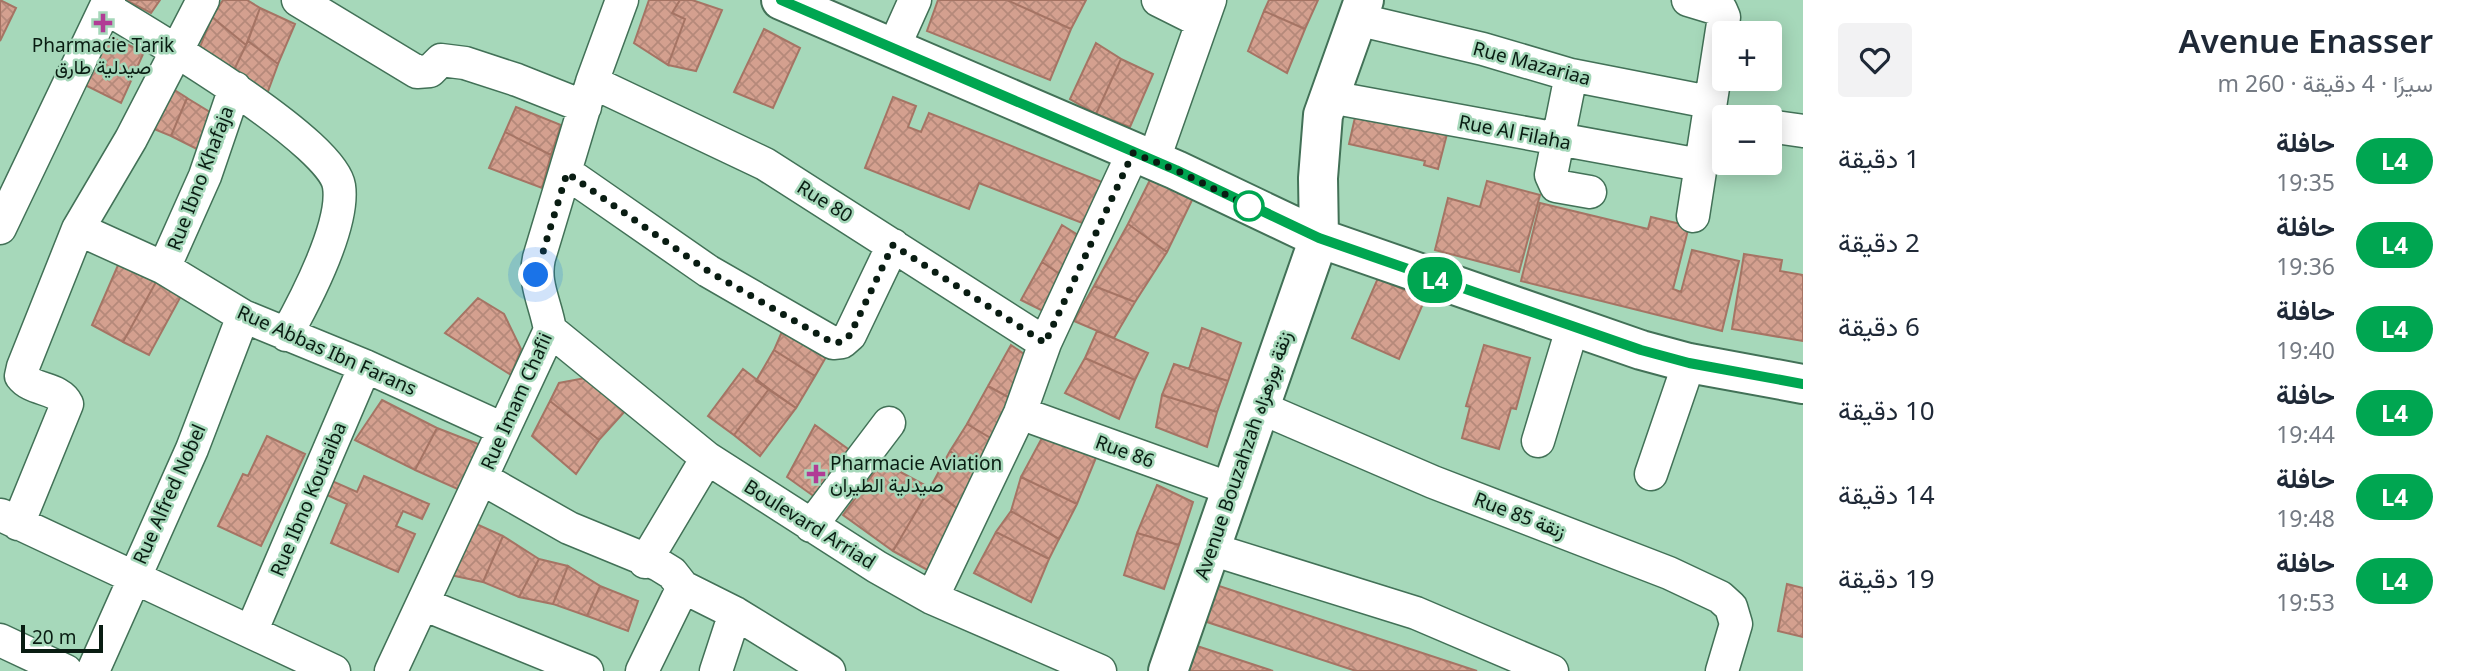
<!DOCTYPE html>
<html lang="ar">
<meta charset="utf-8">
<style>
:root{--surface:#fff;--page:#f2f2f3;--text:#1f2937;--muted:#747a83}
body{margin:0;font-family:"Noto Sans",Vazirmatn,sans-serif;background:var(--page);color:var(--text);direction:rtl;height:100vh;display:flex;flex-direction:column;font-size:26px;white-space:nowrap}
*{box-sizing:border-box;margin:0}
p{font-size:23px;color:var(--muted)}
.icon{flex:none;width:38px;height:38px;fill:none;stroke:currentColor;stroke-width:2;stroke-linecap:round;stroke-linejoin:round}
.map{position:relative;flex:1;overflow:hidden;direction:ltr}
.sheet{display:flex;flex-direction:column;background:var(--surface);width:665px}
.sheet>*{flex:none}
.badge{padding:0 14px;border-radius:23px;font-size:24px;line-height:46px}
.controls{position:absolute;left:1712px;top:21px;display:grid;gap:14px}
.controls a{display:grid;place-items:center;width:70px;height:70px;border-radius:7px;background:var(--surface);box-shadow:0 4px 18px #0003;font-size:35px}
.scale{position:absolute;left:21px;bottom:18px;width:82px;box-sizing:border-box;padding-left:7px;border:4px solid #091c12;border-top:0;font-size:19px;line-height:24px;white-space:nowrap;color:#091c12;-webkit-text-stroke:5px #a6d8ba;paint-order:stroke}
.you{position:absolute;width:35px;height:35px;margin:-18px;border:5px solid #fff;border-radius:50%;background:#1a73e8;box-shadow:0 0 0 10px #1a73e833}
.map>.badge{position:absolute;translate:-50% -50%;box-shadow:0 0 0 4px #fff}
.round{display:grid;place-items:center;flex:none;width:74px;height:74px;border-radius:7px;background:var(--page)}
.head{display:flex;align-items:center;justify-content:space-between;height:119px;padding:0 35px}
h1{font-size:33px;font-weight:600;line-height:52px}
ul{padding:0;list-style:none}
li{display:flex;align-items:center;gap:21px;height:84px;padding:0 35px}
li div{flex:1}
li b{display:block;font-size:26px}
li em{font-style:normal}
li .badge{min-width:77px;font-weight:700;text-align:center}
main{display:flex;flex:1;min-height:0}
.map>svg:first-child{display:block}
.building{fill:url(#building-cross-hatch);stroke:#a57464;stroke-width:2}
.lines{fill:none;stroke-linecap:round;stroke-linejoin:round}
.street-casing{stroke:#427157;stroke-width:35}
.secondary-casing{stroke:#427157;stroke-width:42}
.street{stroke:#fff;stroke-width:32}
.secondary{stroke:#fff;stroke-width:38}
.line-casing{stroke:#fff;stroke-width:16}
.line{stroke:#00a651;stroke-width:10}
.walk{stroke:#091c12;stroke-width:7;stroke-dasharray:0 12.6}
.poi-dot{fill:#b13c95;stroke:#a6d8ba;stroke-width:2.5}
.stop-dot{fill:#fff;stroke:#00a651;stroke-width:3.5}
.labels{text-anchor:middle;stroke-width:5;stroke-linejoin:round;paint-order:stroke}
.poi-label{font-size:19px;fill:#091c12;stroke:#a6d8ba}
.street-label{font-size:19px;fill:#091c12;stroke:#a6d8ba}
</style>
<main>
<section class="sheet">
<div class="head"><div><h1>Avenue Enasser</h1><p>سيرًا · 4 دقيقة · 260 m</p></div><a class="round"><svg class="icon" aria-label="heart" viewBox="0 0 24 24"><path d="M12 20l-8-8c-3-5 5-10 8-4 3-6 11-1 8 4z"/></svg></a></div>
<ul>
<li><span class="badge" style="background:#00a651;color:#fff">L4</span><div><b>حافلة</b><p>19:35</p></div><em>1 دقيقة</em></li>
<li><span class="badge" style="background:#00a651;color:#fff">L4</span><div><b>حافلة</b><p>19:36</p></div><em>2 دقيقة</em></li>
<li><span class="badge" style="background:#00a651;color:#fff">L4</span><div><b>حافلة</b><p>19:40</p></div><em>6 دقيقة</em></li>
<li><span class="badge" style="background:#00a651;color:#fff">L4</span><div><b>حافلة</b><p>19:44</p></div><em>10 دقيقة</em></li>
<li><span class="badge" style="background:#00a651;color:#fff">L4</span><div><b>حافلة</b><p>19:48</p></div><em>14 دقيقة</em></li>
<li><span class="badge" style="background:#00a651;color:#fff">L4</span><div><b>حافلة</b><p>19:53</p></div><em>19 دقيقة</em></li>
</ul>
</section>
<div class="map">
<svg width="1803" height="671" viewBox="0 0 1803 671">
<defs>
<pattern id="building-cross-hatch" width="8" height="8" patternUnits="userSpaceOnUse" patternTransform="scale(1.75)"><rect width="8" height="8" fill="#d4a08f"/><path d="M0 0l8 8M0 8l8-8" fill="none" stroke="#b5897a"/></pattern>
</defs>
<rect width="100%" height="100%" fill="#a6d8ba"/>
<!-- building -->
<path class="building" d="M0,0L16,8L0,41Z
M126,0H160L151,13Z
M223,0H247L260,8L246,45L212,17Z
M649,0H680L672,13L685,19L668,65L634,43Z
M680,0H692L722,10L696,71L668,65L685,19L672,13Z
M938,0H1007L1071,29L1050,80L927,31Z
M1007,0H1086L1071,29Z
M1269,0H1318L1305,29L1264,11Z
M260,8L295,24L278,64L248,41Z
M1264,11L1305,29L1287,73L1248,51Z
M212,17L246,45L233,72L198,52Z
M764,29L800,48L773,108L734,92Z
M100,32L144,52L121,103L77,81Z
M248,41L278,64L267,94L233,72Z
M1096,43L1121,59L1096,114L1070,99Z
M1121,59L1153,74L1130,127L1096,114Z
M165,84L187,98L171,136L149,127Z
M893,97L916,106L908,127L921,132L929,113L1107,184L1090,226L979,183L969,209L865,168Z
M187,98L213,114L201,151L171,136Z
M516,107L561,125L551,155L505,132Z
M1356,113L1447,134L1438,169L1424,165L1425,161L1349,144Z
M505,132L551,155L542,188L489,168Z
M1155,170L1194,196L1167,252L1128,224Z
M1487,181L1540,195L1519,272L1435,250L1448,198L1480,207Z
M1540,203L1648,229L1651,217L1689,226L1673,289L1681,292L1692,250L1739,261L1722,331L1521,281Z
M1128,224L1167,252L1135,302L1094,286Z
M1062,225L1094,245L1079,287L1042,262Z
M1744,254L1782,260L1780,271L1803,275V341L1732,329Z
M1042,262L1079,287L1059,319L1021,300Z
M119,263L156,282L123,342L92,325Z
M1378,278L1425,299L1399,359L1352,338Z
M156,282L181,296L149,355L123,342Z
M1094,286L1135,302L1114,338L1074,321Z
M478,298L504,314L521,349L511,375L445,333Z
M784,327L829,352L815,376L774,350Z
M1202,328L1241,343L1228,381L1189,369Z
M1097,331L1148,353L1135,380L1085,358Z
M1011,345L1050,372L1028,408L988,386Z
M1484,345L1530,358L1516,409L1511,408L1499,449L1462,438L1470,407L1466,406Z
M774,350L815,376L796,408L756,381Z
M1085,358L1135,380L1119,419L1065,393Z
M1174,364L1228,381L1217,412L1162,395Z
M743,369L769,389L734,435L708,416Z
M585,378L625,411L599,440L550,401L559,383Z
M988,386L1028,408L1009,449L967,424Z
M769,389L796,408L760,456L734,435Z
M1162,395L1217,412L1207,447L1156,427Z
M382,400L437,428L415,470L355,440Z
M550,401L599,440L576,474L532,436Z
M967,424L1009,449L992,482L950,451Z
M815,425L855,454L819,500L787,477Z
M1049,425L1102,443L1077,504L1021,477Z
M437,428L481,445L462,491L415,470Z
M267,436L305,454L261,546L218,526L243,474L248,476Z
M950,451L992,482L974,521L930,488Z
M882,462L930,488L893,551L843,515Z
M364,476L429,504L422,519L403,511L396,526L415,534L398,572L331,543L347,504L318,491L323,477L357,492Z
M1021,477L1077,504L1059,539L1011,511Z
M1157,485L1193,502L1179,545L1137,533Z
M930,488L974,521L940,577L893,551Z
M1011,511L1059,539L1049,559L996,532Z
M474,523L503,536L483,582L446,574Z
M996,532L1049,559L1031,602L974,573Z
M1137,533L1179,545L1164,589L1124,575Z
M503,536L539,559L519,597L483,582Z
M539,559L568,566L553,604L519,597Z
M568,566L600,586L587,616L553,604Z
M1787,584L1803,588V637L1778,631Z
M1216,585L1477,671H1356L1204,621Z
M600,586L638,601L628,631L587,616Z
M1197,646L1273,671H1189Z"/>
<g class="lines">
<defs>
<path id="street" d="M298,0L417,72L430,71L441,60L465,63L517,80L585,107
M1158,0L1202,22
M1688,0L1721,10L1724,17L1693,216
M106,8C149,34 332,141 339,186C345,225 305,301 286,335
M1356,19L1483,49L1571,75L1709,102
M893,49L915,0
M1571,75L1551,175L1556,186L1590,192
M592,82L765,164L1045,343
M1330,97L1700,165
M1769,126L1803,131
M1153,162L1210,0
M567,173L708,271L833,343L842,342L850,335L893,245
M0,228L109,0
M78,229L164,268L243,316L365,366L503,429
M164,268L205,176L235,88
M550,330L707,458L877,567L932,598L1100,671
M1259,407L1433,482L1669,573L1720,597L1731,607L1736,624L1722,671
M1020,413L1231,489
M1538,441L1572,329
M1651,474L1689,363
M481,478L569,528L659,565L672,573L683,587L735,613L829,671
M1,515L334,671
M18,524L67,404C59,387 32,391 21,376L23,367L78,229L131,139L203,0
M811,526L889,423
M1211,549L1416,613L1552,671
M645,562L707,458
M932,598L1020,413L1045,343L1133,153
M423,604L587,671
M251,632L365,366
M0,640L66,671
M93,671L192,449L243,316
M391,671L550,330C546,304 533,284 539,258L592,82L622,0
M642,671L683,587
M716,671L735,613"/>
<path id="secondary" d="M781,0L1176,170L1319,238L1641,350L1689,363L1803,384
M1168,671L1319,238L1318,178L1323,115L1364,0"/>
</defs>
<!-- street casing -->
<use href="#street" class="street-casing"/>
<!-- secondary casing -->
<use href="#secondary" class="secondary-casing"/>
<!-- street -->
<use href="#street" class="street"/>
<!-- secondary -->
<use href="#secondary" class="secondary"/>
</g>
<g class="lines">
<defs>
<path id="line" d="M781,0L1176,170L1319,238L1641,350L1689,363L1803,384"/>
</defs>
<!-- line casing -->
<use href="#line" class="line-casing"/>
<!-- line -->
<use href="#line" class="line"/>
<!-- walk -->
<path class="walk" d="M536,275L567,173L708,271L833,343L842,342L850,335L893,245L1045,343L1133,153L1176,170L1249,206"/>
</g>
<!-- markers -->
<g class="poi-dot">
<path d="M99.5 12.5h7v7h7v7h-7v7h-7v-7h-7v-7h7z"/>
<path d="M812.5 463.5h7v7h7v7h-7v7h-7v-7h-7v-7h7z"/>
</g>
<circle class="stop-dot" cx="1249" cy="206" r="14"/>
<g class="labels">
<!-- poi labels -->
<g class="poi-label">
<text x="103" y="52">Pharmacie Tarik<tspan x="103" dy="22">صيدلية طارق</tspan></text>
<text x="830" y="470" text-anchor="start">Pharmacie Aviation<tspan x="830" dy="22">صيدلية الطيران</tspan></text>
</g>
<!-- street labels -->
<g class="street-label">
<text transform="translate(1532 63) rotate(15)" y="7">Rue Mazariaa</text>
<text transform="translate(1515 132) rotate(11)" y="7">Rue Al Filaha</text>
<text transform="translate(200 178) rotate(-69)" y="7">Rue Ibno Khafaja</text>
<text transform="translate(825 201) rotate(32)" y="7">Rue 80</text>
<text transform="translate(327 350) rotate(24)" y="7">Rue Abbas Ibn Farans</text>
<text transform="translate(516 401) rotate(-66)" y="7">Rue Imam Chafii</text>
<text transform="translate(1125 451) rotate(20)" y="7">Rue 86</text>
<text transform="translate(1243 455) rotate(-71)" y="7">Avenue Bouzahzah زنقة بوزهزاه</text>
<text transform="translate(169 494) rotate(-66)" y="7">Rue Alfred Nobel</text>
<text transform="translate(308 499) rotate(-67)" y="7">Rue Ibno Koutaiba</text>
<text transform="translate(1520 515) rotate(21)" y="7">Rue 85 زنقة</text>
<text transform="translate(810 524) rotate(32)" y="7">Boulevard Arriad</text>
</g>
</g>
</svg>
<div class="controls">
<a>+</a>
<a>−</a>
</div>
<div class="scale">20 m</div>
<div class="you" style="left:536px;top:275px"></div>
<b class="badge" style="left:1435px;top:280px;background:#00a651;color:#fff">L4</b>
</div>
</main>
